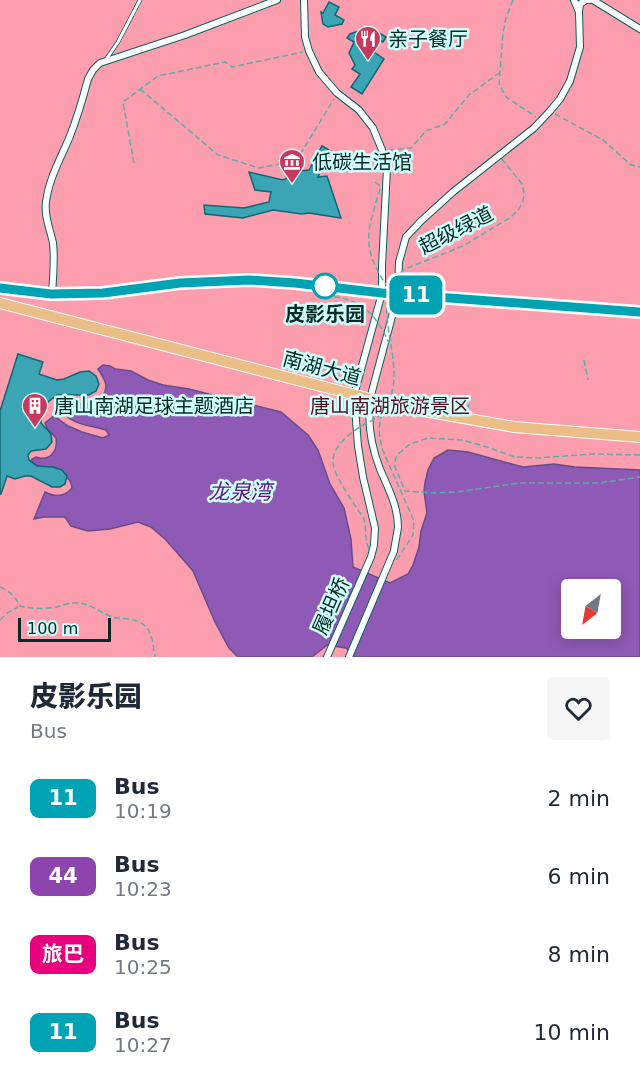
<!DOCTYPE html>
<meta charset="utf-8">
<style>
:root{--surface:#fff;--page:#f6f6f7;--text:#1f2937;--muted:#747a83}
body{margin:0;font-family:"DejaVu Sans","Noto Sans SC",sans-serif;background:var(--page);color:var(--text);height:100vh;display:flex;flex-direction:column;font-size:22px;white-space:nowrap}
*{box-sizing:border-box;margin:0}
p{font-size:20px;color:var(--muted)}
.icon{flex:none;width:33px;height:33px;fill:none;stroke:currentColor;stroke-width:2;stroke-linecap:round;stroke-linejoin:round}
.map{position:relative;height:657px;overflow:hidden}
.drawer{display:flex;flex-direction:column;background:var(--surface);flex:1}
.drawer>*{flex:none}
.badge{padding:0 12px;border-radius:9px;font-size:21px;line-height:39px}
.needle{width:39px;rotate:211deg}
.fabs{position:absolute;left:561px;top:579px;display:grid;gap:12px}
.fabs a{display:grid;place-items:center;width:60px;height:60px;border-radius:6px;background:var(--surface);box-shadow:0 3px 15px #0003;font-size:30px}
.scale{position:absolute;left:18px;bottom:15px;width:93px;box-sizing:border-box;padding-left:6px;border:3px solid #072a28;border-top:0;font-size:16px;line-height:21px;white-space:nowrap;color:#072a28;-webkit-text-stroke:4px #cffffa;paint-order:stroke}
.map>.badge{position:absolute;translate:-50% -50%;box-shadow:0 0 0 3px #fff}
.round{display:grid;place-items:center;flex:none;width:63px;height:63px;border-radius:6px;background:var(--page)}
.summary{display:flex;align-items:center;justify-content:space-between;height:102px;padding:0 30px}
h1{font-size:28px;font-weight:800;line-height:45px}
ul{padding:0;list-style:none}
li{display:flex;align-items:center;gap:18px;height:78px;padding:0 30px}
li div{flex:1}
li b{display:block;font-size:22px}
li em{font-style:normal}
li .badge{min-width:66px;font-weight:700;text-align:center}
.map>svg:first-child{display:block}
.green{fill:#fd9eae;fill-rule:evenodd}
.water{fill:#8f5ab6;stroke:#664c8b;stroke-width:1.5;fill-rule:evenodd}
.building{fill:#3ba5b5;stroke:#0e6773;stroke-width:1.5}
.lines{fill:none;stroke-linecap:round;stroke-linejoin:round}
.service-casing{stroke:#00625e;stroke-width:4.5}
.minor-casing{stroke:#00625e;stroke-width:8}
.trunk-casing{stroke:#fff;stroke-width:12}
.path{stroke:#5baea8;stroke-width:1.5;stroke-dasharray:6 3;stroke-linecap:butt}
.service{stroke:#fff;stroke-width:3}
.minor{stroke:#fff;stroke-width:6}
.trunk{stroke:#ecbe87;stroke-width:10}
.path-bridge{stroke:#5baea8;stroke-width:1.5;stroke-dasharray:6 3;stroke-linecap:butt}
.line-casing{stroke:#fff;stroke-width:14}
.line{stroke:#00a3b4;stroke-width:9}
.stop-dot{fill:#fff;stroke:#00a3b4;stroke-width:3}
.labels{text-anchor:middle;stroke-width:5;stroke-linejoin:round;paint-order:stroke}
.poi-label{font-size:20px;fill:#072a28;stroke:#cffffa;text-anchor:start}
.street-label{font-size:20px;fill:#072a28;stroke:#cffffa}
.stop-label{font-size:20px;font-weight:bold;fill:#072a28;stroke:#cffffa}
.park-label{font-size:20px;fill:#570e23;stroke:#cffffa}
.water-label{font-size:21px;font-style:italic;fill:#5d1285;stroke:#cffffa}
</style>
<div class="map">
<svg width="640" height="657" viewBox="0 0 640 657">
<rect width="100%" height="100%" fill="#80e7e0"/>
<!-- green -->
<path class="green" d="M0,0H640V657H0ZM572,590H610V628H572Z"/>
<!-- water -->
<path class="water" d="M103,365L110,366L115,369L131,371L148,380L163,385L189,389L281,412L308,435L318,450L330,484L344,508L351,539L353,567L390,583L408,574L413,565L419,547L421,531L427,513L424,491L425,483L428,470L434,458L448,450L468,452L523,467L554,464L575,467L640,470V657H355L346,648L327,645L312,657H238L229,648L215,622L193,571L166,540L151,527L138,522L110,529L88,531L71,526L65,517H44L34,519L45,492C55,497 65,497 72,488C71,469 43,473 31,461L32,459L36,457C50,462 58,451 56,438L47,428L45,423L54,416L68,426L82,432L103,438L109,435L106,430C93,426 63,424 63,407C76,400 92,409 103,395C110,386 103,377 98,369ZM572,590H610V628H572Z"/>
<!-- building -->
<path class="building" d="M329,2L339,7L335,15L344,20L342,24L328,27L323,24L321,12L323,13Z
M371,28L386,37L383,42L378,39L371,50L384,59L362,94L351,87L360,74L352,69L355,65L349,53L354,42L347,38L350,34L361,30L367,34Z
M322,146L331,151L318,177L327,176L341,218L309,213L302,214L273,210L243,218L205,214L204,205L244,208L269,202L271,192L255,190L249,172L283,180L300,171L309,170Z
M18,354L43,362L39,374L57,380L64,379L80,372L89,371L96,376L99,384L96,391L89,395H57L48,402L41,412V423L51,434L52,442L46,449L31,451L28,455L29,460L37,466L53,467L62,470L67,476L65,484L60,487H52L31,476H25L15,479L7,476L1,494H0V411Z"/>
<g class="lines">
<defs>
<path id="service" d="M105,61L118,42L140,0"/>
<path id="minor" d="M304,0L305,37L309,51L319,72L337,93L359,110L373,128L382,150L387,168L382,266V293L354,395L358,446L363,477L375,528L374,545L371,557L327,657
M593,0L640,29
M579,12L580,4L586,0H590
M52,294C53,277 55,259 53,243C50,229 44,216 46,202C49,178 61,158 70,136C77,118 83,98 88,79L93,70L100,63L185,35L277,0
M349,657L394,551C395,543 397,535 398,527C398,506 388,488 380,469C371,446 367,419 371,395L398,294L399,262L406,237L421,221L453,192L534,128L550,111L560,99L570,81L580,47L579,12L574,0"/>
<path id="trunk" d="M0,288L52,294L103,293L180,283L249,280L295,283L382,293L640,312
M0,303L402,407L514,427L640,437"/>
</defs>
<!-- service casing -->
<use href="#service" class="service-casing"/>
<!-- minor casing -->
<use href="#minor" class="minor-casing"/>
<!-- trunk casing -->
<use href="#trunk" class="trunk-casing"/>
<!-- path -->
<path class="path" d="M513,0L506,18L503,33L499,84L506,97L536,117
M140,89L218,155L259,168L285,163L301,153L334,99
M555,114L603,140L631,165L640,167
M389,150L411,148L426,131L445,124L469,95L499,73
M134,163L123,102L158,76L225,62L232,67L303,52
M584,360L588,380
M467,410L471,397
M382,413C378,427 379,438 383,451L414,521L413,535L396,561
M640,455L593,454L537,458L515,457L487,447L462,440L428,438L410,444L397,455L395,461V467L405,491L436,493L456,492L521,483H599L640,477
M0,587C10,592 15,596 20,606C30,609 46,609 57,607C63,605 69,603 75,603C91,603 97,611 110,616C116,619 122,618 129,619C152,623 152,637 155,657
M0,620L6,614L18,607"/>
<!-- service -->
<use href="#service" class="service"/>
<!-- minor -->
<use href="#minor" class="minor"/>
<!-- trunk -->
<use href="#trunk" class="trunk"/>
<!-- path-bridge -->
<path class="path-bridge" d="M375,182L379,185L380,189C375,207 367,227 369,245C371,261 380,276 389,289
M325,296C360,297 375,313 389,343
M369,549C364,539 367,529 364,519C356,506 334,477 333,463C331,447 354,429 367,423C373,420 378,418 382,413C386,407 390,399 392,392C401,359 376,310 392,282C395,277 400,273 405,269L463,246L511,217L519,209L523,201L524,193L522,184L501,158"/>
</g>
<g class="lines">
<defs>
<path id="line" d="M0,288L51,294L103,293L180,283L249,280L295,283L382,293L640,312"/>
</defs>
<!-- line casing -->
<use href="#line" class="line-casing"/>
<!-- line -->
<use href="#line" class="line"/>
</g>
<!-- icons -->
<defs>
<symbol id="restaurant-pin" viewBox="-11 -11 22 30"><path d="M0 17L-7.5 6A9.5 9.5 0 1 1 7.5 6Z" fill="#c8395f" stroke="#cffffa"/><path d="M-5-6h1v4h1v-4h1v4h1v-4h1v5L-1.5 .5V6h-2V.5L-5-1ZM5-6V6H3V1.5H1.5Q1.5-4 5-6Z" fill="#fff"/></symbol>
<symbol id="museum-pin" viewBox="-11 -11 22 30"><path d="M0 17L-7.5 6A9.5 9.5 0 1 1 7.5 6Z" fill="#c8395f" stroke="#cffffa"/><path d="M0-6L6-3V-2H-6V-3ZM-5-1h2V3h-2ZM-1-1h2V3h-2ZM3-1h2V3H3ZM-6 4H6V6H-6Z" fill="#fff"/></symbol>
<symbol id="building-pin" viewBox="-11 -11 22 30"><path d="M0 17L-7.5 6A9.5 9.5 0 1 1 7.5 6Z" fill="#c8395f" stroke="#cffffa"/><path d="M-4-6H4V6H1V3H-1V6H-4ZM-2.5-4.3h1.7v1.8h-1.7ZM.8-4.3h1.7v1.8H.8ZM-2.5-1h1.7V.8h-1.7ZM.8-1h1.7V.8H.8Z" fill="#fff"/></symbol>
</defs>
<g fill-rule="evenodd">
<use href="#restaurant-pin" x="353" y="24" width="30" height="40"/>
<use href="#museum-pin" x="277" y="147" width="30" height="40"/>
<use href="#building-pin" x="20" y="391" width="30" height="40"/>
</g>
<!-- markers -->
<circle class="stop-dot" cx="325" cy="286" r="12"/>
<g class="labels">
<!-- poi labels -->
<g class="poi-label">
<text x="388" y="46">亲子餐厅</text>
<text x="312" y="169">低碳生活馆</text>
<text x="54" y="413">唐山南湖足球主题酒店</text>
</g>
<!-- street labels -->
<g class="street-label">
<text transform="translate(456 230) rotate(-27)" y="7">超级绿道</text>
<text transform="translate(322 368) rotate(15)" y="7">南湖大道</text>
<text transform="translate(331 606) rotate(-66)" y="7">履坦桥</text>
</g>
<!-- stop labels -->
<g class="stop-label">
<text x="325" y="321">皮影乐园</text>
</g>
<!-- park labels -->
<g class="park-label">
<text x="390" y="413">唐山南湖旅游景区</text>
</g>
<!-- water labels -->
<g class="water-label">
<text x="240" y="499">龙泉湾</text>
</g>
</g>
</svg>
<div class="fabs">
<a><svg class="needle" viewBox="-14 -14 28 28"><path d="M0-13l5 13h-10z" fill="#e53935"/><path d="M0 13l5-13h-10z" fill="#747a83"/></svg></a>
</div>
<div class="scale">100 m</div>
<b class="badge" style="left:416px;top:295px;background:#00a3b4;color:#fff">11</b>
</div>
<section class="drawer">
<div class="summary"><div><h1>皮影乐园</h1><p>Bus</p></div><a class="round"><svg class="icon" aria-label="heart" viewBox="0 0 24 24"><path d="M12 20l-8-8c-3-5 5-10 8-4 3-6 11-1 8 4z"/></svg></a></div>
<ul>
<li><span class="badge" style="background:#00a3b4;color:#fff">11</span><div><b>Bus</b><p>10:19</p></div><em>2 min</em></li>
<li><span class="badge" style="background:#8e44ad;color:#fff">44</span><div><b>Bus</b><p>10:23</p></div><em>6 min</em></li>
<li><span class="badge" style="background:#e6007e;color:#fff">旅巴</span><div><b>Bus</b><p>10:25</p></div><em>8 min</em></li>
<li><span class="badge" style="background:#00a3b4;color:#fff">11</span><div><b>Bus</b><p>10:27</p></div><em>10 min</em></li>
</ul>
</section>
